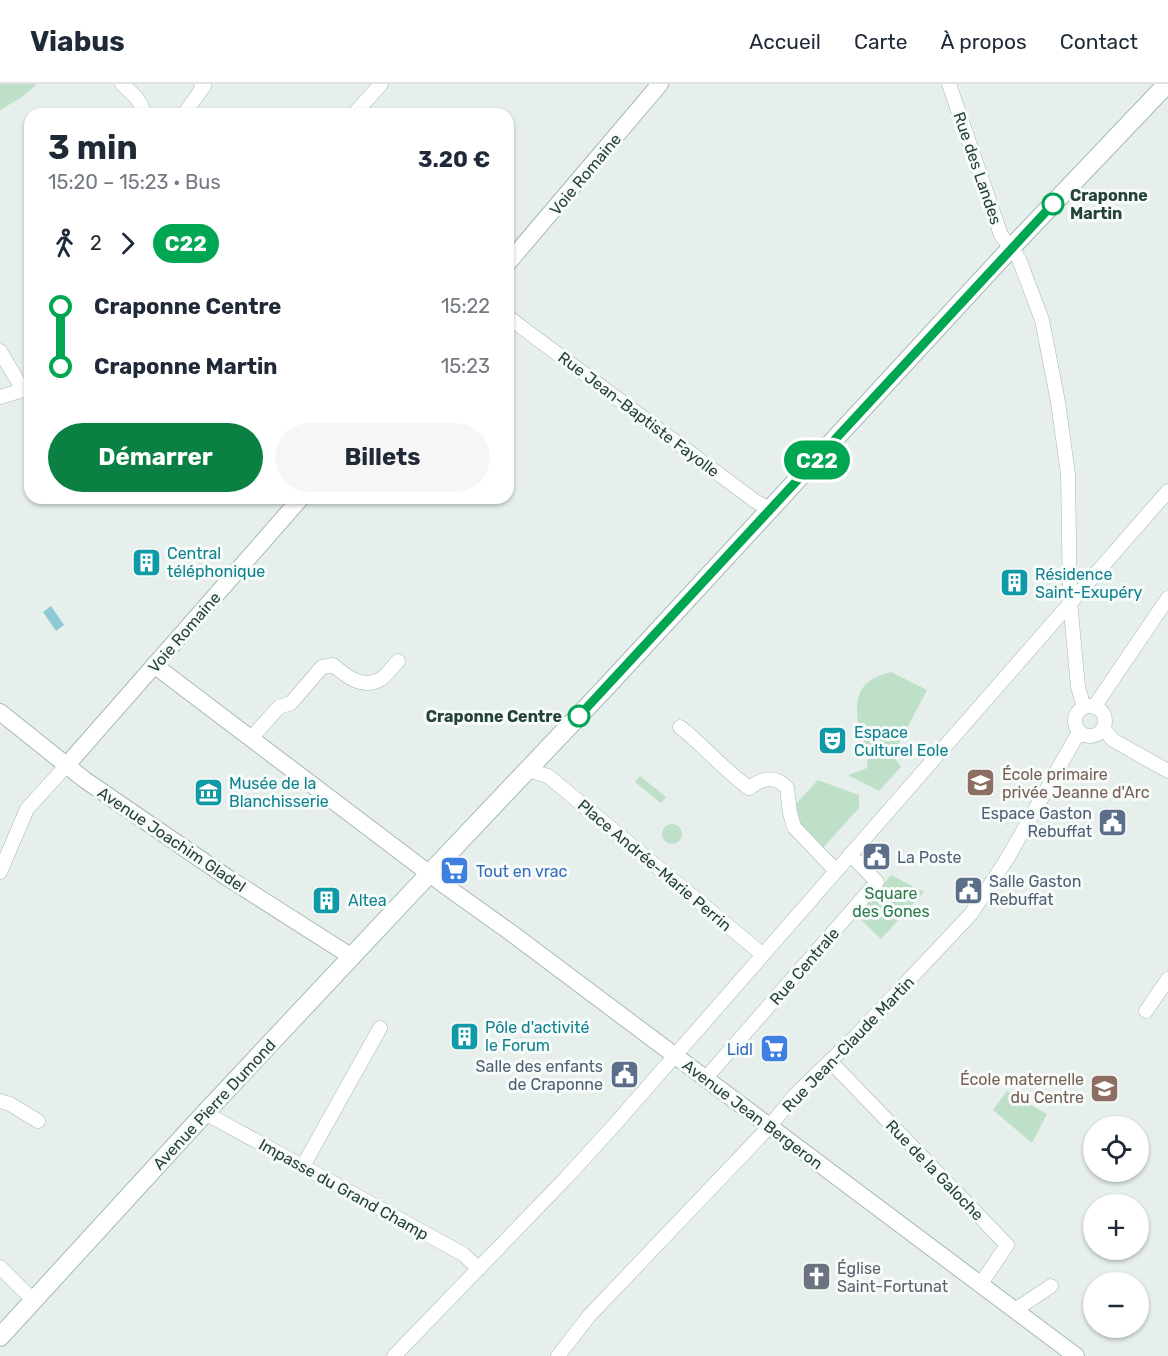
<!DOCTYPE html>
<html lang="fr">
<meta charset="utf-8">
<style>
:root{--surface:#fff;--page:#f6f6f7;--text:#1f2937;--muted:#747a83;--line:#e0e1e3;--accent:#0b8043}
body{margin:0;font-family:Rubik,sans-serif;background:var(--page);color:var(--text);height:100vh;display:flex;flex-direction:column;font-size:22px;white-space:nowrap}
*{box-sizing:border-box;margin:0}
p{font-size:20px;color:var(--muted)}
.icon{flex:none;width:33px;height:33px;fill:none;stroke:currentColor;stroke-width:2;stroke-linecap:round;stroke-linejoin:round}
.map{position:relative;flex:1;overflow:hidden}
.drawer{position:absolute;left:24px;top:24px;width:490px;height:396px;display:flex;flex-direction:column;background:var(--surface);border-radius:18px;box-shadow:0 2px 4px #0004}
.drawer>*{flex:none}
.badge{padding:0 12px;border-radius:20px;font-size:21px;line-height:39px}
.controls{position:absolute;left:1083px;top:1032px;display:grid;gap:12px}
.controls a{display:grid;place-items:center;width:66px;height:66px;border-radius:50%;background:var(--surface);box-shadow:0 2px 4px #0004;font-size:30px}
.map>.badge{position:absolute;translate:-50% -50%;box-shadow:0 0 0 3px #fff}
.legs{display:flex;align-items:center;gap:9px;height:66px;padding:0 24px;font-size:20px}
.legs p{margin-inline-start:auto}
.summary{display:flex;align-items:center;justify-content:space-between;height:102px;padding:0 24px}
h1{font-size:33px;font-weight:700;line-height:45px}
.primary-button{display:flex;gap:12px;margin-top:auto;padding:12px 24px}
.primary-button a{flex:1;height:69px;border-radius:36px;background:var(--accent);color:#fff;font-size:24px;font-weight:700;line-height:69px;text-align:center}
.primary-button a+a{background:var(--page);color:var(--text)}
ul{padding:0 24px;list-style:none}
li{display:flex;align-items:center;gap:21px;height:60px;font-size:22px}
li i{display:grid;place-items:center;width:9px;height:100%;margin:0 8px;background:currentColor}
li i::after{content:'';width:15px;height:15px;margin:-8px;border:4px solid;border-radius:50%;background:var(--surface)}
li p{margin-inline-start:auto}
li:first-child i{background:linear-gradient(#0000 50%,currentColor 0)}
li:last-child i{background:linear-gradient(currentColor 50%,#0000 0)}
header{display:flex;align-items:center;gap:36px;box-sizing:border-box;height:84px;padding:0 30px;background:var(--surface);border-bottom:2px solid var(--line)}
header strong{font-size:28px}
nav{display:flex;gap:33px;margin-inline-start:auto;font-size:21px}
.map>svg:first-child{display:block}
.green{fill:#bfe0c8}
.water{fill:#8ec9d4}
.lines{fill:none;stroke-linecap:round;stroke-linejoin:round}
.minor-casing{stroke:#a8b8b2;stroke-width:15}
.tertiary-casing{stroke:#a8b8b2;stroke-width:18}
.secondary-casing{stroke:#a4bbb3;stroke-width:20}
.minor{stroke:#fff;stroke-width:14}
.tertiary{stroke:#fff;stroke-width:16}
.secondary{stroke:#fff;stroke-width:18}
.line-1-casing{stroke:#fff;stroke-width:14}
.line-1{stroke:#00a651;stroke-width:9}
.stop-1-dot{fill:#fff;stroke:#00a651;stroke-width:3}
.labels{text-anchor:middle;stroke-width:6;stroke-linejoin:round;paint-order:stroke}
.street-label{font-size:16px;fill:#24423a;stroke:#f7fbf9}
.stop-label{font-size:16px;font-weight:bold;fill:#24423a;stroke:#f7fbf9;text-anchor:start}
.culture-label{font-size:16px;fill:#0d838f;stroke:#f7fbf9;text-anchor:start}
.education-label{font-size:16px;fill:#785e54;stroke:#f7fbf9;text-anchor:start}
.service-label{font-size:16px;fill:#4e5e75;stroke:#f7fbf9;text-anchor:end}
.shop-label{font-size:16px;fill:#366cbe;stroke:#f7fbf9;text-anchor:start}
.park-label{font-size:16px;fill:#2d7a4b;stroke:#f7fbf9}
.worship-label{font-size:16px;fill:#5b616d;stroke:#f7fbf9;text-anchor:start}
</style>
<header>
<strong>Viabus</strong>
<nav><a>Accueil</a><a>Carte</a><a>À propos</a><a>Contact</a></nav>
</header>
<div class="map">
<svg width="1168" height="1272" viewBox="0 0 1168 1272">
<rect width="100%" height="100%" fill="#e6efeb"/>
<!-- green -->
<path class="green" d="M0,0H37L22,13L0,26Z
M891,588L927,606L893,671L901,683L879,707L848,691L867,684C867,679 868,674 868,670C867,662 862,655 860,648C853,617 856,596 891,588Z
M640,692L666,713L661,719L635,698Z
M818,696L859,711V724L821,766L800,741L792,724Z
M662 750a10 10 0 1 1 20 0a10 10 0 1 1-20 0Z
M891,791L924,808L881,855L857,832Z
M1007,1007L1047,1030L1032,1059L993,1026Z"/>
<!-- water -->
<path class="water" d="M51,522L64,541L56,547L43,528Z"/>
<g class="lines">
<defs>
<path id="minor" d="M122,0C131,8 142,17 144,30
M949,0L1001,151L1019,175L1042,236L1058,318L1068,390L1070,517L1078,603L1084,623
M184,30L204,2L201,0
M354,30L381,0
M508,233L755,417L771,426
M0,267L23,306L0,313
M1075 637a15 15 0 1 1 30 0a15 15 0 1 1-30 0Z
M1094,623L1168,514
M680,643C704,662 724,686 749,704C763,694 775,691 787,704L790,729L794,743L836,787
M1103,644L1113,656L1168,687
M251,654L279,623L291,619L322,583L333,581C346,592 363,606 381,595C387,591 393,582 398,577
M528,686L548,692L762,870
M0,788L27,725L66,682
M1146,927L1168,895
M830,977L1007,1161L980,1201
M705,995L877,798L850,770
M0,1017L10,1020L38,1037
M205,1029L463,1170L479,1185
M303,1082L380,944
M0,1183L34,1217
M1015,1226L1051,1202
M394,1272L566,1094L617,1038L1168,407
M558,1272L589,1232L769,1043L795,1011L855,953L971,830L1007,775L1079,648"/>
<path id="tertiary" d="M508,179L660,0
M154,581L447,803L510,848L1076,1272
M0,628L85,696L228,794L352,873
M66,682L301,414"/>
<path id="secondary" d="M0,1253L205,1029L445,773L608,601L1010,165L1167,0"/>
</defs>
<!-- minor casing -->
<use href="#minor" class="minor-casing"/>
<!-- tertiary casing -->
<use href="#tertiary" class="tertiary-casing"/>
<!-- secondary casing -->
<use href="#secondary" class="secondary-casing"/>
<!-- minor -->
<use href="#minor" class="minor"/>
<!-- tertiary -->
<use href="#tertiary" class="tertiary"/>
<!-- secondary -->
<use href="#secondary" class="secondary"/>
</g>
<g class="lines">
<defs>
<path id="line-1" d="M579,632L1053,120"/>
</defs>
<!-- line-1 casing -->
<use href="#line-1" class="line-1-casing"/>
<!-- line-1 -->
<use href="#line-1" class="line-1"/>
</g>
<!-- icons -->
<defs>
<symbol id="building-square" viewBox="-11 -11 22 22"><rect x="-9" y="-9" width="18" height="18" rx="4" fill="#0f9aa8" stroke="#f7fbf9"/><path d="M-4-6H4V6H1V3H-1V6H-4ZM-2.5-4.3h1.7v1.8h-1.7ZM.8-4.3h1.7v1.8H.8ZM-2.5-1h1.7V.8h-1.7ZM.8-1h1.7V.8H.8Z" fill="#fff"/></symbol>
<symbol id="theatre-square" viewBox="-11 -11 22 22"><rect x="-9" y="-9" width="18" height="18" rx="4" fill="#0f9aa8" stroke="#f7fbf9"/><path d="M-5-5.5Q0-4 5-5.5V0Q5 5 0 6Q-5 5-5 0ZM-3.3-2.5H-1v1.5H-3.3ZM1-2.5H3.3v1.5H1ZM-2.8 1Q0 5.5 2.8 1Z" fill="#fff"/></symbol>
<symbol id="school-square" viewBox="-11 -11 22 22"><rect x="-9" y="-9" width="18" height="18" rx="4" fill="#8d6e63" stroke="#f7fbf9"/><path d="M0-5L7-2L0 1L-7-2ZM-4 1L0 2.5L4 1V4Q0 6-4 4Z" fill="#fff"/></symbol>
<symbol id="museum-square" viewBox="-11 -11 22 22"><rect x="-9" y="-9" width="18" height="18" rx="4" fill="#0f9aa8" stroke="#f7fbf9"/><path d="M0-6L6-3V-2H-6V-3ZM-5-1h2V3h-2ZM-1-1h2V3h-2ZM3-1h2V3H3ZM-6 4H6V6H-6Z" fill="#fff"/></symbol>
<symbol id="civic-square" viewBox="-11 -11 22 22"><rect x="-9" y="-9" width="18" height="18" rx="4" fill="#5c6f8a" stroke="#f7fbf9"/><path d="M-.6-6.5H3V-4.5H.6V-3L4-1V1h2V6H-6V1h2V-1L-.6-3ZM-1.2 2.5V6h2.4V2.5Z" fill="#fff"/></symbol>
<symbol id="supermarket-square" viewBox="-11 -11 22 22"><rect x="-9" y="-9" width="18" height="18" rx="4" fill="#3f7fe0" stroke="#f7fbf9"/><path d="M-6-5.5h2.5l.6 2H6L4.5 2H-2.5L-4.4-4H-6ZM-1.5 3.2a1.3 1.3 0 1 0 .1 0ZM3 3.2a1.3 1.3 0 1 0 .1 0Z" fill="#fff"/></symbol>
<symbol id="church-square" viewBox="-11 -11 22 22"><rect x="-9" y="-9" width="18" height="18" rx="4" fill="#6b7280" stroke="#f7fbf9"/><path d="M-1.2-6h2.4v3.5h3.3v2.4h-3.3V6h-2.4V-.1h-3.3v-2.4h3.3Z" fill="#fff"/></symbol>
</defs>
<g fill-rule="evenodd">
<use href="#building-square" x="130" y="462" width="33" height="33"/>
<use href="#building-square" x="998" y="482" width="33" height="33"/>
<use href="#theatre-square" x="816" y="640" width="33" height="33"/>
<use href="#school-square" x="964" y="682" width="33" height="33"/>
<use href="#museum-square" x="192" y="692" width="33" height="33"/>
<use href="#civic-square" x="1096" y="722" width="33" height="33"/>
<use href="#civic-square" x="860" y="756" width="33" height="33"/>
<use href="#supermarket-square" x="438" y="770" width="33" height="33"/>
<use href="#civic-square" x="952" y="790" width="33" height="33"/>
<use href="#building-square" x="310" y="800" width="33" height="33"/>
<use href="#building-square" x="448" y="936" width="33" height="33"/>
<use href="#supermarket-square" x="758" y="948" width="33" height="33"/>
<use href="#civic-square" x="608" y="974" width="33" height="33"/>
<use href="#school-square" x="1088" y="988" width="33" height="33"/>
<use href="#church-square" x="800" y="1176" width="33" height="33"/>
</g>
<!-- markers -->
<g class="stop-1-dot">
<circle cx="1053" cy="120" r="10"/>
<circle cx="579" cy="632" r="10"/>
</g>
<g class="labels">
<!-- street labels -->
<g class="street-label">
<text transform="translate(978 84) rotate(71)" y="6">Rue des Landes</text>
<text transform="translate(585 90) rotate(-50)" y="6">Voie Romaine</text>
<text transform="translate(639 330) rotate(37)" y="6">Rue Jean-Baptiste Fayolle</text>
<text transform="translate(184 548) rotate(-49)" y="6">Voie Romaine</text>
<text transform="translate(172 755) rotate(34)" y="6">Avenue Joachim Gladel</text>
<text transform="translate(655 781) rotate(40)" y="6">Place Andrée-Marie Perrin</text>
<text transform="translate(804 882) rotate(-49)" y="6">Rue Centrale</text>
<text transform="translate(848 960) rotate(-46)" y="6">Rue Jean-Claude Martin</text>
<text transform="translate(214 1020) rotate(-47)" y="6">Avenue Pierre Dumond</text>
<text transform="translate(753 1030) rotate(37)" y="6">Avenue Jean Bergeron</text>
<text transform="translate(935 1086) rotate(46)" y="6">Rue de la Galoche</text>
<text transform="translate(344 1105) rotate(29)" y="6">Impasse du Grand Champ</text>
</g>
<!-- stop labels -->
<g class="stop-label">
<text x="1070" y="117">Craponne<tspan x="1070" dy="18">Martin</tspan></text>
<text x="562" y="638" text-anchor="end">Craponne Centre</text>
</g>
<!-- culture labels -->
<g class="culture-label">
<text x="167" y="475">Central<tspan x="167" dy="18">téléphonique</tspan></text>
<text x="1035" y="496">Résidence<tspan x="1035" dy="18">Saint-Exupéry</tspan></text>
<text x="854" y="654">Espace<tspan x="854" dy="18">Culturel Eole</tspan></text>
<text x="229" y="705">Musée de la<tspan x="229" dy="18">Blanchisserie</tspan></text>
<text x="348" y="822">Altea</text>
<text x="485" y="949">Pôle d'activité<tspan x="485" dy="18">le Forum</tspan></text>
</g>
<!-- education labels -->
<g class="education-label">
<text x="1002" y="696">École primaire<tspan x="1002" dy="18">privée Jeanne d'Arc</tspan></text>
<text x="1084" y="1001" text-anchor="end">École maternelle<tspan x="1084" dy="18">du Centre</tspan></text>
</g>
<!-- service labels -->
<g class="service-label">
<text x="1092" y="735">Espace Gaston<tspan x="1092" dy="18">Rebuffat</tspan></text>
<text x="897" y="779" text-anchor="start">La Poste</text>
<text x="989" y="803" text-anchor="start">Salle Gaston<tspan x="989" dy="18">Rebuffat</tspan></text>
<text x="603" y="988">Salle des enfants<tspan x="603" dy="18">de Craponne</tspan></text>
</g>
<!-- shop labels -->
<g class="shop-label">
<text x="476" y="793">Tout en vrac</text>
<text x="753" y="971" text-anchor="end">Lidl</text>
</g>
<!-- park labels -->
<g class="park-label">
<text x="891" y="815">Square<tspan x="891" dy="18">des Gones</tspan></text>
</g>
<!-- worship labels -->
<g class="worship-label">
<text x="837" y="1190">Église<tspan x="837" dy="18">Saint-Fortunat</tspan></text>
</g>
</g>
</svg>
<div class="controls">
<a><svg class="icon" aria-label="locate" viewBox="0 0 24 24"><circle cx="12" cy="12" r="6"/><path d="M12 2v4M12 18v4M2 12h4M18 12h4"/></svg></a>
<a>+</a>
<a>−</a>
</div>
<b class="badge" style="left:817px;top:376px;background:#00a651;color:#fff">C22</b>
<section class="drawer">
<div class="summary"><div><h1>3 min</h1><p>15:20 – 15:23 · Bus</p></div><b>3.20 €</b></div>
<div class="legs"><svg class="icon" aria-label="walk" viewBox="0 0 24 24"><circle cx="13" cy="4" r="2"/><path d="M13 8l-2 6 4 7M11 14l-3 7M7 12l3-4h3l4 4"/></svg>2<svg class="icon" aria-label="forward" viewBox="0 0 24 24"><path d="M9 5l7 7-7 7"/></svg><b class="badge" style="background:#00a651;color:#fff">C22</b></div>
<ul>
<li><i style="color:#00a651"></i><b>Craponne Centre</b><p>15:22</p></li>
<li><i style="color:#00a651"></i><b>Craponne Martin</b><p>15:23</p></li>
</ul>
<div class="primary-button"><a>Démarrer</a><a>Billets</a></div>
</section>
</div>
